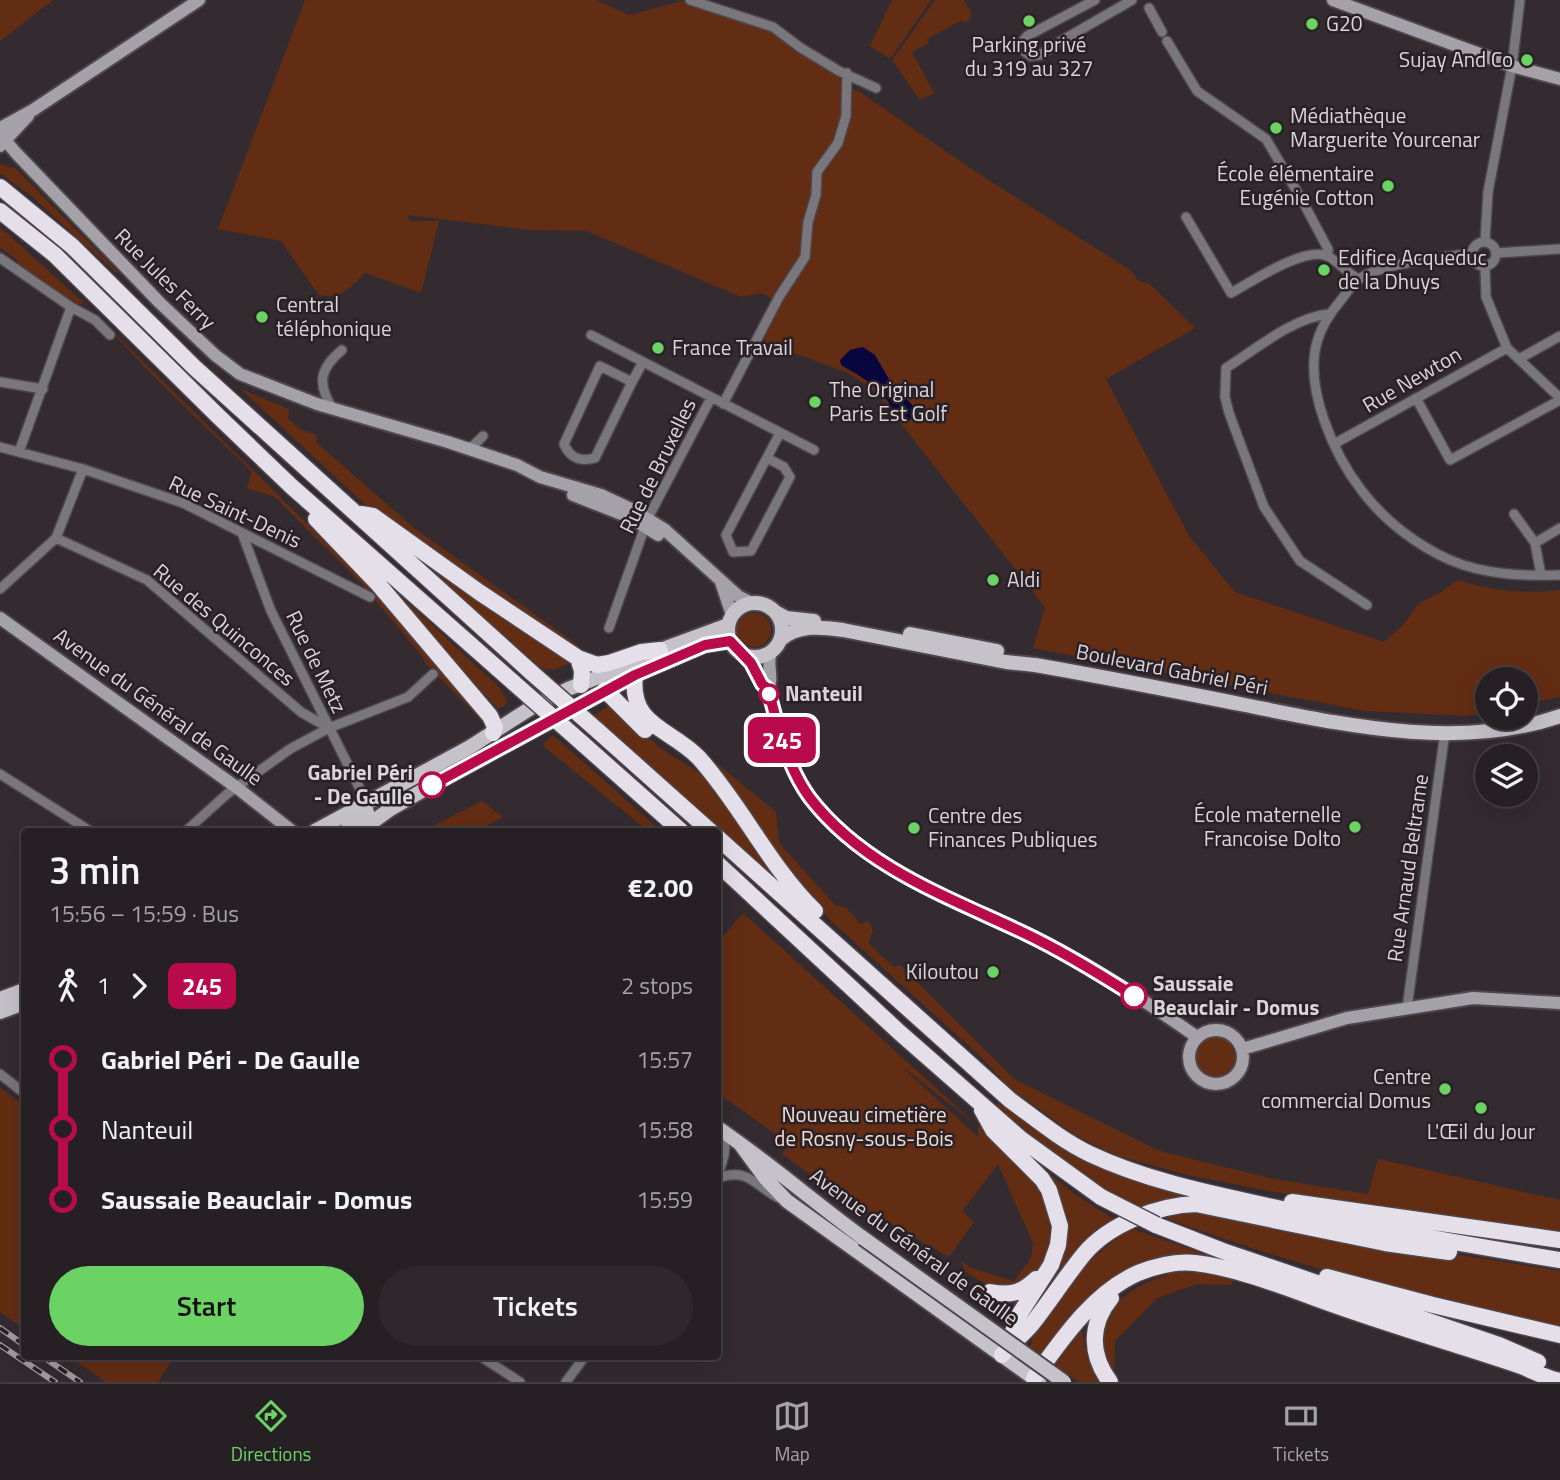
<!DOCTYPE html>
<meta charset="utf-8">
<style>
:root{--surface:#262024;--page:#2e282c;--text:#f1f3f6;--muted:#a4a3a6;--line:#423e41;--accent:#6bd363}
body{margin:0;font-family:"Titillium Web",sans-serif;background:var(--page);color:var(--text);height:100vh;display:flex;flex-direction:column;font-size:26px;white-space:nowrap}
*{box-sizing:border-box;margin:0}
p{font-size:23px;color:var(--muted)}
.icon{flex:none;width:38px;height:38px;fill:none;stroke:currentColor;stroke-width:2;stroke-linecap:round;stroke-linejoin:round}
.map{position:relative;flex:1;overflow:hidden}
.details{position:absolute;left:21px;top:828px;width:700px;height:532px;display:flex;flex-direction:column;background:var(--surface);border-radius:7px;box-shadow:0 7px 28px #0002,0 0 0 2px var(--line)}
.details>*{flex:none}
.badge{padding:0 14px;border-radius:10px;font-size:24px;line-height:46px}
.fabs{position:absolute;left:1475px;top:667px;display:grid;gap:14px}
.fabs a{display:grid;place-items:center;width:63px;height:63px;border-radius:50%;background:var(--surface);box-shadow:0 7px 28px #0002,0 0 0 2px var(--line);font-size:35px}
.map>.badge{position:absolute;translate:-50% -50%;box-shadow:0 0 0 4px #fff}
.legs{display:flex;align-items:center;gap:10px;height:77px;padding:0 28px;font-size:23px}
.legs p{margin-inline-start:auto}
.summary{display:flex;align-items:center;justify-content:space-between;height:119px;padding:0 28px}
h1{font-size:38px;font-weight:600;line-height:52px}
.action{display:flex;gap:14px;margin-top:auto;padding:14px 28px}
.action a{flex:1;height:80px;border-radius:42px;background:var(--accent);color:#111;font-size:28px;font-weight:600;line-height:80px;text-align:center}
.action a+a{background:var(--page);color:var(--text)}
ul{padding:0 28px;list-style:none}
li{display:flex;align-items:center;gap:24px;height:70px;font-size:26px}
li i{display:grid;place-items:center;width:10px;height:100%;margin:0 9px;background:currentColor}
li i::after{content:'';width:18px;height:18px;margin:-9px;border:5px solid;border-radius:50%;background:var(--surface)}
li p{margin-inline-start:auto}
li:first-child i{background:linear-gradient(#0000 50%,currentColor 0)}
li:last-child i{background:linear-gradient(currentColor 50%,#0000 0)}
.tab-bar{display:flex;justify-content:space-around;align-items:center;height:98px;border-top:2px solid var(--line);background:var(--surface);font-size:19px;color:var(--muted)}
.tab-bar a{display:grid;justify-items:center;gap:4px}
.tab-bar .active{color:var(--accent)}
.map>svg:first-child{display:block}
.green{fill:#632d13;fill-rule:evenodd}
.water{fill:#09053e}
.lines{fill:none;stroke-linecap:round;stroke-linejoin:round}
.street-casing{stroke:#4e464b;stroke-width:12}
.secondary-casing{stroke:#4e464b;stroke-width:16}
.primary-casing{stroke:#4e464b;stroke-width:18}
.highway-casing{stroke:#4e464b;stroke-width:19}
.street{stroke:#79777c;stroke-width:9}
.secondary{stroke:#a4a1a8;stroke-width:12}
.primary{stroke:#c5c2ca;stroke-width:14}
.highway{stroke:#e4dfe9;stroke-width:16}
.rail-casing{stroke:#a29ca0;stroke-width:6}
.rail{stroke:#292126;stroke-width:3.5;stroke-dasharray:10;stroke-linecap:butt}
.primary-bridge-casing{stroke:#4e464b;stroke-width:18;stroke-linecap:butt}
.highway-bridge-casing{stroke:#4e464b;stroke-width:19;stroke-linecap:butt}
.primary-bridge{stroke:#c5c2ca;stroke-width:14}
.highway-bridge{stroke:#e4dfe9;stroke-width:16}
.line-1-casing{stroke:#fff;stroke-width:16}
.line-1{stroke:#b90b4b;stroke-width:10}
.poi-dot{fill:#6bd363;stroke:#292126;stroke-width:2.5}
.stop-1-dot{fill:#fff;stroke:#b90b4b;stroke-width:3.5}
.labels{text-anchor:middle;stroke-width:5;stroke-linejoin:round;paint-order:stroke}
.poi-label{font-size:21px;fill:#dad5d8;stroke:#292126;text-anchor:start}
.street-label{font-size:21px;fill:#dad5d8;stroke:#292126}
.stop-label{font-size:21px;font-weight:bold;fill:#dad5d8;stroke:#292126;text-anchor:start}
.park-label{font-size:21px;fill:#f2ddd4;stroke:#292126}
</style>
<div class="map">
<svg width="1560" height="1382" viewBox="0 0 1560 1382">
<rect width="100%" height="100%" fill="#332b30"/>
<!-- green -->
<path class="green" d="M0,0H53L0,41Z
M305,0H596L629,15L686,0L771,29L802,54L840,77L845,89L857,90L976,172L1130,270L1139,281L1150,284L1195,328L1106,379L1189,536L1235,592L1384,642L1404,624L1419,603L1438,594L1458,580C1492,591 1524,594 1560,590V697L1526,704V679H1488L1487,712L1469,716L1365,711L1033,648L1045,607L876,392L848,373L765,342L763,335L780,303L762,293L741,297L587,231L530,230L407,215L410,221H439L421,293L365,273C352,286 339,302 318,294L281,241L218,229Z
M892,0H931L890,59L870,46Z
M935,0H964L971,12L969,21L964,23L962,20L927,39L929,43L912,52L934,93L920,100L892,60Z
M0,164L15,168L118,272H115L30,195L0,173Z
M0,227L83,302L352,568L401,622L484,723L427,665L422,656L361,583L275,497L247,488L252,472L153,376L84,302L79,305L19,267L17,260L0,247Z
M241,389L289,409L288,418L299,429L317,435L316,442L413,527L579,646L575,650L373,512Z
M428,564L570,663C559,668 551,673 540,667L426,567Z
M391,587L500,688L507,701L504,706L498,709L392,592Z
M737 630a17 17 0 1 1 34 0a17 17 0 1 1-34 0Z
M613,704L660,748L698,772L720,791L778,878V882L594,715Z
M553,735L661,831H648L542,745Z
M709,757L776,812L779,843L836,906L846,907L860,924L869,921L873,931L868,943L894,967L900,965L1014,1079L1160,1151L1274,1179L1368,1194L1378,1159L1560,1200V1236L1275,1192L1187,1175L1118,1156L1075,1135L1010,1088L980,1056L829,919L787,868Z
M482,801L503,817L477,831H423Z
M743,913L978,1126L988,1129C1019,1162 1052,1184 1049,1233C1049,1238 1049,1245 1048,1250C1043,1265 1029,1277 1019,1289L993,1288L965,1272L961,1261L971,1268L1014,1281L1031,1258L1033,1243L998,1164L962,1211L974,1222L949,1257L833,1191L782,1154L789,1144L718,1093V942ZM904,1068L978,1126V1137L904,1069Z
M1195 1057a20 20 0 1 1 40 0a20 20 0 1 1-40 0Z
M0,1087L24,1106V1329L0,1312Z
M999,1103C1035,1131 1071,1157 1114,1173C1139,1182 1166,1188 1191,1196L1141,1207L1105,1190L1069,1167L996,1105Z
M1042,1167L1073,1193L1115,1220L1084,1243L1058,1272L1066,1240L1040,1170Z
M1202,1210L1292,1228L1560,1271V1331C1425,1299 1290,1265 1160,1216Z
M1130,1228L1213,1257H1171L1146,1262L1043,1356L1030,1347L1034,1335L1090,1260Z
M1176,1272L1203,1273L1233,1280L1231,1285L1197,1284L1157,1298L1115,1341L1114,1376C1105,1369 1105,1364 1103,1353C1093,1305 1138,1283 1176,1272Z
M1082,1330L1087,1358L1099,1382H1078L1055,1365Z
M67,1356H175L158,1382H106Z"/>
<!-- water -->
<path class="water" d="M863,347L875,355L890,381L913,406L914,415L908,422C898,421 893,407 886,399C874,383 858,375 841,365L840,360L850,350Z"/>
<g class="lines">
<defs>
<path id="street" d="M690,0L773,27L801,48L839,71L876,88
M1095,0L1027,36L1023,41L1025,52L1031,56L1040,55L1061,41L1132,0
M1149,8L1162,32
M1167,41L1197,91L1266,139L1299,195
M1304,204L1328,249V256
M1186,217L1231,293C1251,282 1305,246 1327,256C1337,260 1347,273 1358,279
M1485,241L1488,192L1512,66L1520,0
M1472 254a12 12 0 1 1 24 0a12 12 0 1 1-24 0Z
M1471,253C1444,258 1378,263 1358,280C1351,285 1346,294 1341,300C1331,312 1321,327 1317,342C1304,388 1334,455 1362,491C1384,520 1416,545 1450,560C1485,575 1523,576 1560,575
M1496,253L1560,249
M0,258L71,307L19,452
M1485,266L1486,297L1507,348L1560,398
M71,307L95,320L110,335
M1329,314C1294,317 1256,349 1226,368L1225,397L1229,413L1264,507L1300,561L1367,605
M591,335L814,450
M1519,359L1560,336
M600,366L632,382L595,458C580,462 570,458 564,444Z
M0,382L43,389
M632,382L643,362
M1416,398L1450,460L1560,400
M723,404L779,297L805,257L808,222L816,195L817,172L838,143L846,116L847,73
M333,409C317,384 319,369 342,350
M1334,444L1507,348
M0,447L83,469L183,503L370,597
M464,448L473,446L483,436
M767,458L784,467L790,477L751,551L733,552L726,535L780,433
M1514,514L1535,543
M242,533L271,611L367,803
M56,538L147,580L301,712L329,728
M1541,575L1535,543L1560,528
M0,589L56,538L83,469
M609,628L648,518L711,398
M0,774L90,831
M186,831L227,794L290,749L329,728L408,697L433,674
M1407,1008L1445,732
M0,1074L24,1093
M718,1175L724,1156L726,1134
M718,1178C750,1167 755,1187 781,1199
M480,1356L520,1382
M566,1382L585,1356"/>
<path id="secondary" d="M1333,0L1512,66L1560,79
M0,128L33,110L199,0
M0,134L16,153L160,303L215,355L240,374L317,404L448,442L517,465L540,477L601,495L633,510L664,529L738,596L752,603
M0,146L28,116
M573,495L629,517L658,535
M721,582L732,615
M0,618L236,787L292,831
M739,651L751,663L762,684L768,689C778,726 787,767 810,798C869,874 965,903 1048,945C1099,971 1150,1004 1197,1037
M768,689C774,677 766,665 771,651
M1189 1057a27 27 0 1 1 54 0a27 27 0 1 1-54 0Z
M1242,1049L1347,1018L1473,998L1560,1003"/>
<path id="primary" d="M728 630a27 27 0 1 1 54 0a27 27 0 1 1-54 0Z
M775,612L786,618L814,621
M910,634L997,651
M780,640C798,624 821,627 843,630L1006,662L1035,665C1105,677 1175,691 1245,705C1345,725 1459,751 1560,716
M315,831L470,747L534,706L568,689L609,673L660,650L728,625
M346,831L352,823L367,812
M360,831L389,810L432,785L635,675L705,645L730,641
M0,999L24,990
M0,1012L24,1003
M718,1128C768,1162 814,1202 863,1238
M741,1145L766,1179L787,1201L1039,1382"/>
<path id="highway" d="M0,187L72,246L194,367L532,673
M0,211L55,255L217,415L291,486L514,683
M361,514L373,516L479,592L578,658L597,665L609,663L641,652L660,650
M316,519L379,585L490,716L495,727L493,733
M578,658L582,671L581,685
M635,675C629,727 671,728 699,758C742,806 769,866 815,911
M605,690L645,730
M598,731L710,831
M582,743L681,831
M718,838L1010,1100C1036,1119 1061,1140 1090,1154C1145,1180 1208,1193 1268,1206C1364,1227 1462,1244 1560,1260
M718,864L899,1032L1021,1139L1101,1197
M982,1110L993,1130L1042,1179L1049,1190L1060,1226L1058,1245L1051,1265L1017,1318L1009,1346
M1292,1202L1560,1240
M1156,1225L1223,1251L1499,1345L1538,1362
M1327,1277L1433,1305L1560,1335
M990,1292C1011,1296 1021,1293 1036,1279
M1002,1355C1011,1344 1023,1335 1032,1324C1050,1301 1066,1276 1084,1254C1109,1224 1159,1205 1196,1204L1385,1243L1449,1252
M1034,1378C1062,1339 1093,1293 1138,1273C1156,1266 1176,1261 1195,1263C1241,1268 1299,1293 1343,1308C1400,1328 1458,1345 1515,1364C1531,1369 1544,1378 1560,1381
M1110,1382C1090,1355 1089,1325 1111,1298"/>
</defs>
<!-- street casing -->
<use href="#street" class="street-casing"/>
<!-- secondary casing -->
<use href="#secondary" class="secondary-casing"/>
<!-- primary casing -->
<use href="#primary" class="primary-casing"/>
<!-- highway casing -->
<use href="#highway" class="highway-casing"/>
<!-- street -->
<use href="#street" class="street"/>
<!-- secondary -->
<use href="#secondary" class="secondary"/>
<!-- primary -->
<use href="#primary" class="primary"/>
<!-- highway -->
<use href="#highway" class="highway"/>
<defs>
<path id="rail" d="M0,1328L24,1345
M0,1345L55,1382
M42,1356L80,1382"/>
</defs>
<!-- rail casing -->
<use href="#rail" class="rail-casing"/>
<!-- rail -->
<use href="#rail" class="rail"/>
<defs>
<path id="primary-bridge" d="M863,1238L1064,1382"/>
<path id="highway-bridge" d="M532,673L598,731
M514,683L582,743
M1101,1197L1156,1225"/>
</defs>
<!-- primary-bridge casing -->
<use href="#primary-bridge" class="primary-bridge-casing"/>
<!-- highway-bridge casing -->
<use href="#highway-bridge" class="highway-bridge-casing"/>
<!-- primary-bridge -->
<use href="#primary-bridge" class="primary-bridge"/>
<!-- highway-bridge -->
<use href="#highway-bridge" class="highway-bridge"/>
</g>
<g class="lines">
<defs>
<path id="line-1" d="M432,785L635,675L705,645L730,641L751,663L762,684L768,689C778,726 787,767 810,798C863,867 948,897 1024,933C1062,951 1098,973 1134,996"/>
</defs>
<!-- line-1 casing -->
<use href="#line-1" class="line-1-casing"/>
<!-- line-1 -->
<use href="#line-1" class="line-1"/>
</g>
<!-- markers -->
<g class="poi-dot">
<circle cx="1029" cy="21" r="7"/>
<circle cx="1312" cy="24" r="7"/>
<circle cx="1527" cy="60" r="7"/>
<circle cx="1276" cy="128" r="7"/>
<circle cx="1388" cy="186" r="7"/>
<circle cx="1324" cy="270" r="7"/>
<circle cx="262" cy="317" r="7"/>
<circle cx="658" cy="348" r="7"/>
<circle cx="815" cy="402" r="7"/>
<circle cx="993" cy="580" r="7"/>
<circle cx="1355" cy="827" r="7"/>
<circle cx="914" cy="828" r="7"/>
<circle cx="993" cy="972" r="7"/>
<circle cx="1445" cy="1089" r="7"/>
<circle cx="1481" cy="1108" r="7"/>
</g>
<g class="stop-1-dot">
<circle cx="769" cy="694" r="9"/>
<circle cx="432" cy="785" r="12"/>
<circle cx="1134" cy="996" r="12"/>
</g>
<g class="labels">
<!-- poi labels -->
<g class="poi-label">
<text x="1326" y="31">G20</text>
<text x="1029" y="52" text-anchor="middle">Parking privé<tspan x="1029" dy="24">du 319 au 327</tspan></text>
<text x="1513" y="67" text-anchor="end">Sujay And Co</text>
<text x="1290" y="123">Médiathèque<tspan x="1290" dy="24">Marguerite Yourcenar</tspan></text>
<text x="1374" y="181" text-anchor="end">École élémentaire<tspan x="1374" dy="24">Eugénie Cotton</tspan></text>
<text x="1338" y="265">Edifice Acqueduc<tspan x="1338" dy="24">de la Dhuys</tspan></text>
<text x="276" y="312">Central<tspan x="276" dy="24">téléphonique</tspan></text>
<text x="672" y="355">France Travail</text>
<text x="829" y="397">The Original<tspan x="829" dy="24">Paris Est Golf</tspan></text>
<text x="1007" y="587">Aldi</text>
<text x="1341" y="822" text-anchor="end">École maternelle<tspan x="1341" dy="24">Francoise Dolto</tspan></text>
<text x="928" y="823">Centre des<tspan x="928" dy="24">Finances Publiques</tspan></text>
<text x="979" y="979" text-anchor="end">Kiloutou</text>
<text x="1431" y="1084" text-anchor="end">Centre<tspan x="1431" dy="24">commercial Domus</tspan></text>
<text x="1481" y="1139" text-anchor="middle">L'Œil du Jour</text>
</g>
<!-- street labels -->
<g class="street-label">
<text transform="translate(165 279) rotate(45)" y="7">Rue Jules Ferry</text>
<text transform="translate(1412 380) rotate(-30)" y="7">Rue Newton</text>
<text transform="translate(658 466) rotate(-64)" y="7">Rue de Bruxelles</text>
<text transform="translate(235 512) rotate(25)" y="7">Rue Saint-Denis</text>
<text transform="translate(224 625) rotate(40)" y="7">Rue des Quinconces</text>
<text transform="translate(316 662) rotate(64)" y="7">Rue de Metz</text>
<text transform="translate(1172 670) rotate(11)" y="7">Boulevard Gabriel Péri</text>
<text transform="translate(158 707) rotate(36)" y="7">Avenue du Général de Gaulle</text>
<text transform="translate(1408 868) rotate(-82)" y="7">Rue Arnaud Beltrame</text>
<text transform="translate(914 1247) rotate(36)" y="7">Avenue du Général de Gaulle</text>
</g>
<!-- stop labels -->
<g class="stop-label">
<text x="785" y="701">Nanteuil</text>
<text x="413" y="780" text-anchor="end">Gabriel Péri<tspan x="413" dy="24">- De Gaulle</tspan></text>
<text x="1153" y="991">Saussaie<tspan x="1153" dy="24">Beauclair - Domus</tspan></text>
</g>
<!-- park labels -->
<g class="park-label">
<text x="864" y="1122">Nouveau cimetière<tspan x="864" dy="24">de Rosny-sous-Bois</tspan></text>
</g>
</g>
</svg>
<div class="fabs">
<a><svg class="icon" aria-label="locate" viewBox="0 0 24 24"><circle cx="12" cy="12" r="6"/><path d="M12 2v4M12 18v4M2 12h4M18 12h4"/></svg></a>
<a><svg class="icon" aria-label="layers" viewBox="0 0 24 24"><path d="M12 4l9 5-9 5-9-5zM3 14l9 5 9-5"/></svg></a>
</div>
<b class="badge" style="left:782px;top:740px;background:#b90b4b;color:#fff">245</b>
<section class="details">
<div class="summary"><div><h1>3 min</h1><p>15:56 – 15:59 · Bus</p></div><b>€2.00</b></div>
<div class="legs"><svg class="icon" aria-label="walk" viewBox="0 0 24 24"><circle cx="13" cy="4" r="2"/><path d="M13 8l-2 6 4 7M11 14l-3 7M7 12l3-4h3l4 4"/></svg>1<svg class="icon" aria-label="forward" viewBox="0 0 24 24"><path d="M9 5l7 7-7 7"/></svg><b class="badge" style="background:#b90b4b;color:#fff">245</b><p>2 stops</p></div>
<ul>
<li><i style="color:#b90b4b"></i><b>Gabriel Péri - De Gaulle</b><p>15:57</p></li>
<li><i style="color:#b90b4b"></i><span>Nanteuil</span><p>15:58</p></li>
<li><i style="color:#b90b4b"></i><b>Saussaie Beauclair - Domus</b><p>15:59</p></li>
</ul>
<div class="action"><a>Start</a><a>Tickets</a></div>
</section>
</div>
<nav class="tab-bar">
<a class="active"><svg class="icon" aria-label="directions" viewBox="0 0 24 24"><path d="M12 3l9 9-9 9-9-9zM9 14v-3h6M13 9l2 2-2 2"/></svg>Directions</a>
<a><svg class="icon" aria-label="map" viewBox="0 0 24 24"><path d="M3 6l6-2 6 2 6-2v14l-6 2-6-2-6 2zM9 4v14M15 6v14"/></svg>Map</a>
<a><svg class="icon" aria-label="tickets" viewBox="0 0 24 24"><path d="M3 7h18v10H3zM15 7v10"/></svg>Tickets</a>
</nav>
